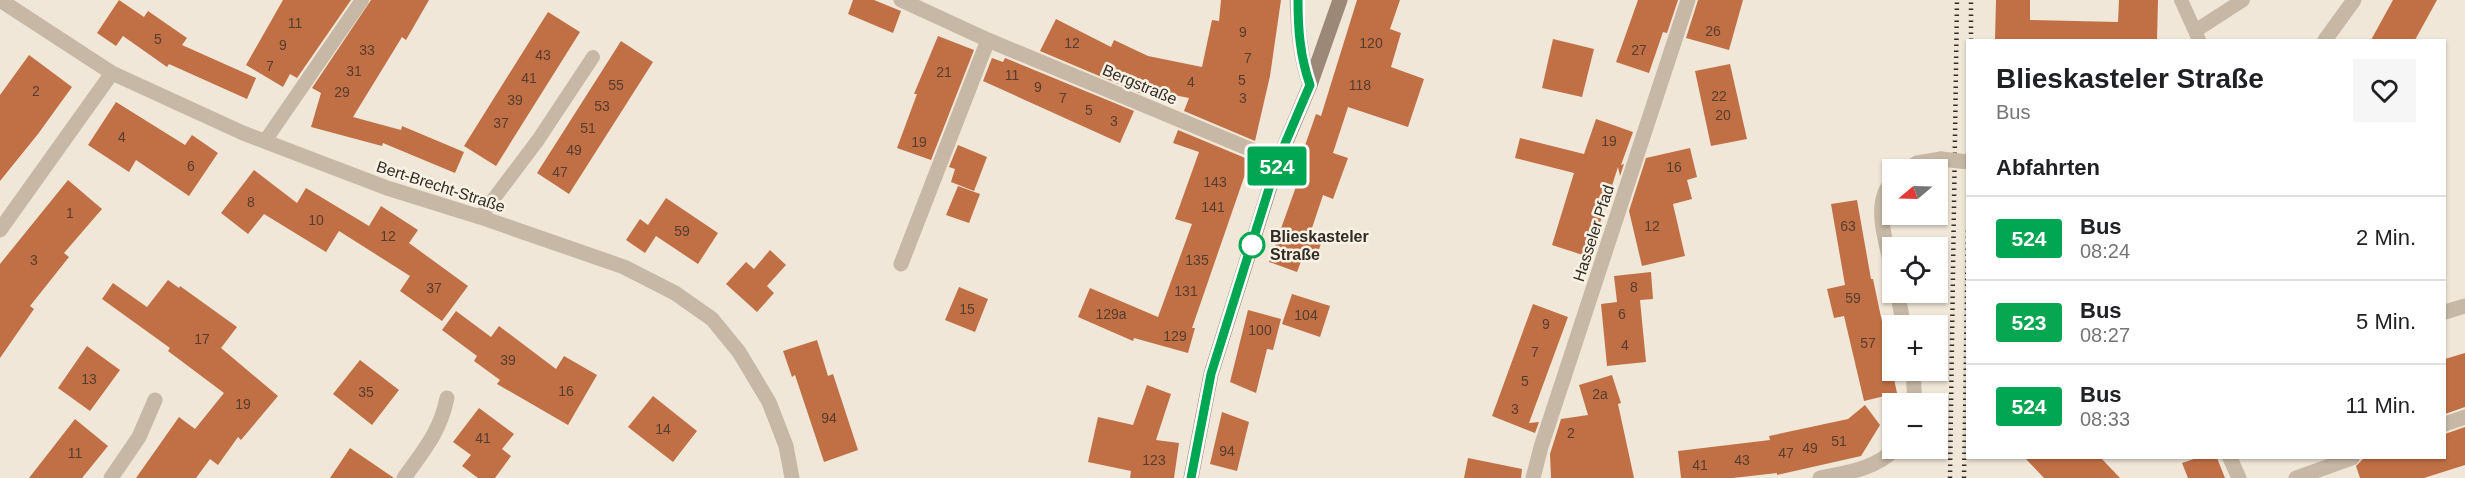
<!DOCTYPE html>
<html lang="de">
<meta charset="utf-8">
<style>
:root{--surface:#fff;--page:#f6f6f6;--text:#202124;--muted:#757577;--line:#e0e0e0}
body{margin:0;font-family:Helvetica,sans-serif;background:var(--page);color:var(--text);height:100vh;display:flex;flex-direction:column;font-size:22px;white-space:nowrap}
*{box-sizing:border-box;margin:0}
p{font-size:20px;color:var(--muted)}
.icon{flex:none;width:33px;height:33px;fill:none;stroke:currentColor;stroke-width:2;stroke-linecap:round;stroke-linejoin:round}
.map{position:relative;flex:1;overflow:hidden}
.panel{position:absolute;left:1966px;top:39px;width:480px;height:420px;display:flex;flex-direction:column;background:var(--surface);border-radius:0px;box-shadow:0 2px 4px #0004}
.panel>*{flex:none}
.badge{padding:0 12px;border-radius:4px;font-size:21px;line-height:39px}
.needle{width:39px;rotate:251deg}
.fabs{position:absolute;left:1882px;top:159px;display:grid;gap:12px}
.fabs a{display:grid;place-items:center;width:66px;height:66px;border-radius:0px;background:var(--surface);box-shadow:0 2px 4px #0004;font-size:30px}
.map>.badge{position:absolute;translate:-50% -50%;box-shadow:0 0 0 3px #fff}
h2{padding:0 30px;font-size:22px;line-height:54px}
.round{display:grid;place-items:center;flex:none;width:63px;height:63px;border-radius:0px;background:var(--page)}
.summary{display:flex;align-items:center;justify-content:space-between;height:102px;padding:0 30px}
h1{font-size:28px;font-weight:700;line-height:45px}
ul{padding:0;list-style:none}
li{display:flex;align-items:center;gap:18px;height:84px;padding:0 30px;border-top:2px solid var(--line)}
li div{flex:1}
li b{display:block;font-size:22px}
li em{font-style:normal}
li .badge{min-width:66px;font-weight:700;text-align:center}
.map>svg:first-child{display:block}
.building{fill:#c17045}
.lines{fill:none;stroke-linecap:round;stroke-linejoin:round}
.service{stroke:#c7b8a5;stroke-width:14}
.minor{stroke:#c7b8a5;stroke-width:15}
.secondary{stroke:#9b8877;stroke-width:15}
.rail{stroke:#332c26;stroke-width:4.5;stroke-dasharray:1.5 4.5;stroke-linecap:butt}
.minor-bridge{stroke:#c7b8a5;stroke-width:15}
.line-casing{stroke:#fff;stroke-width:14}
.line{stroke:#00a651;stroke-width:9}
.stop-dot{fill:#fff;stroke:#00a651;stroke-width:3}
.labels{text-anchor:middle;stroke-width:5;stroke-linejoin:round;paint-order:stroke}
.number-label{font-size:14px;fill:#563d2e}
.street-label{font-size:16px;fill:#332c26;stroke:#f8f1e4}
.stop-label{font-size:16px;font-weight:bold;fill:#332c26;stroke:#f8f1e4;text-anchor:start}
</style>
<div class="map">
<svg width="2465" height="478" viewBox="0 0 2465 478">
<rect width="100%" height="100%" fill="#f0e7d8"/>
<!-- building -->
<path class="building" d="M119,0L144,17L148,11L187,38L182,45L256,78L247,99L169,64L167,67L123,36L116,46L97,33Z
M283,0H351L297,78L290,74L283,87L246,65Z
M371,0H429L406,40L402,37L353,117L401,130L402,126L464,152L455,173L383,143L382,146L311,127L321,93L312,88Z
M853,0H874L901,11L893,33L848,14Z
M1221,0H1281L1270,76L1255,141L1184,111L1189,98L1144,89L1142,94L1040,51L1056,19L1111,47L1114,40L1148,56L1202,67L1212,20L1219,21Z
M1357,0H1400L1390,29L1401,33L1391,67L1424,79L1408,127L1348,107L1333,153L1348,158L1333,199L1323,195L1311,231L1324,235L1317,255L1305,251L1297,272L1269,262L1307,156L1302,154L1316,114L1321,116Z
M1638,0H1678L1667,33L1663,32L1649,73L1616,62Z
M1698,0H1743L1729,50L1686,38Z
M1996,0H2030V20L2118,22L2119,0H2158L2157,40H1995Z
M2393,0H2437L2415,40H2371Z
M548,12L580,32L496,166L464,146Z
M938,36L974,50L931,160L897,148L917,94H914Z
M1553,39L1594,49L1582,97L1542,88Z
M621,41L653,62L569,194L537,173Z
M29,55L72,87L38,134L0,181V95Z
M992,58L1003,62L1005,58L1134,111L1120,143L983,81Z
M1730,64L1747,139L1711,146L1695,71Z
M116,102L185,145L192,135L218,153L189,196L136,160L129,172L88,145Z
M1596,119L1633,132L1621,165L1624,164L1620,176L1618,167L1589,257L1552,245L1574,173L1515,158L1520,138L1584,154Z
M1178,130L1250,160L1192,328H1195L1188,353L1134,338L1133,341L1078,317L1090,288L1158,317L1192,224L1175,219L1199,152L1173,143Z
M958,145L987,157L974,191L951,182L955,169L949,167Z
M1690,148L1697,177L1687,180L1692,199L1673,204L1685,256L1642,266L1629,211L1646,158Z
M254,170L297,203L306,188L369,226L381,206L418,230L409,243L468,286L442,321L400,291L410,276L339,231L326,252L264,214L248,234L221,213Z
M68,180L102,209L64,253L69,257L30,306L34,309L0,358V264Z
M958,186L980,194L969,223L946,215Z
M666,198L718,233L698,264L656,236L645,253L626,240L640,219L648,225Z
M1857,200L1871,279H1873L1897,393L1864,401L1844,316L1834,318L1827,289L1845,285L1831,204Z
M770,250L786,265L767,286L774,293L757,312L726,284L746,262L754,269Z
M1651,272L1653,299L1640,300L1646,362L1607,366L1601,304L1617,302L1614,276Z
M168,280L179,288L180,286L237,327L221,348L278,396L241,440L238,437L218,465L210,459L196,478H136L179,417L195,429L224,393L168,351L170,348L102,299L113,283L147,307Z
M959,287L988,299L975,332L945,320Z
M1292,294L1330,306L1320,337L1282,324Z
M1533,304L1568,317L1529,423L1539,422L1535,433L1492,416Z
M1248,310L1281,319L1273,350L1267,349L1256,393L1230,382Z
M456,311L491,337L499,326L556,369L564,356L597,375L568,425L497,384L500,380L474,361L477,356L442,330Z
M817,340L828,376L833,374L858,450L824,462L795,375L792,377L783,351Z
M87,346L120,370L90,411L58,388Z
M2465,353V407L2445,414V359Z
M360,360L399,390L372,425L333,394Z
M1612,375L1621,403L1618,404L1634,478H1551L1550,454L1561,419L1588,415L1579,385Z
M1147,385L1171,394L1156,440L1179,443L1174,478H1130L1131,471L1088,462L1098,417L1133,425Z
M653,396L697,431L673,462L628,427Z
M1865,405L1880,425L1861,456L1777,475V473L1733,478H1681L1678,451L1770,440L1769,436L1848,419Z
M479,408L514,434L502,449L511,456L495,478H478L462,466L471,455L453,442Z
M1222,412L1249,422L1237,471L1210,464Z
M75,419L108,446L82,478H29Z
M2465,427V465L2424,478H2360L2356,466L2364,458H2445V434Z
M350,448L394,478H330Z
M1468,458L1522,469L1521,478H1464Z
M2025,458H2101L2120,478H2044Z
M2197,458H2217L2225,478H2188L2182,463Z"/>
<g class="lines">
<!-- service -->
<path class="service" d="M2181,0L2199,40
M2195,31L2243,0
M265,141L362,0
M480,217L538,140L593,57"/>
<!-- minor -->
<path class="minor" d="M0,0L112,73L243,133L387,188L480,217L624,267L675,293L712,319L739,352L769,402L786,446L792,478
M901,0L988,40L1278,161
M1297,0C1298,30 1300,56 1310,85
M2325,40L2354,0
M1907,170L1917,163L1941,159
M1893,181C1870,203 1888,247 1893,273
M0,230L112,73
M901,264L988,40
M1897,292L1904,326
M2445,312L2465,306
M1913,370L1915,404
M2445,424L2465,417
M2230,458L2239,478
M111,478L139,437L155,400
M404,478C424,450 440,432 447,398
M1533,478L1541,447L1688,0
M1820,478C1846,473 1876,469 1896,448
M2296,478L2352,458"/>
<!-- secondary -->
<path class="secondary" d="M1191,478L1211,374L1278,161L1310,85L1340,0"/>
<!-- rail -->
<path class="rail" d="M1971,40V0
M1950,478L1957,0
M1964,478L1968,229"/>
<!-- minor-bridge -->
<path class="minor-bridge" d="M1941,159L1968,162"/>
</g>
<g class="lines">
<defs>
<path id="line" d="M1191,478L1211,374L1278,160L1310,85C1300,56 1298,30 1298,0"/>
</defs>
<!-- line casing -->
<use href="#line" class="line-casing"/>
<!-- line -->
<use href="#line" class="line"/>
</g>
<!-- markers -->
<circle class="stop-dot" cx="1252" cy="245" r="12"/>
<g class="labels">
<!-- number labels -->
<g class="number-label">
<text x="295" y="28">11</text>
<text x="1713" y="36">26</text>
<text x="1243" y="37">9</text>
<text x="158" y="44">5</text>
<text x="1072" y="48">12</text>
<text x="1371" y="48">120</text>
<text x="283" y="50">9</text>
<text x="367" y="55">33</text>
<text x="1639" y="55">27</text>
<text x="543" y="60">43</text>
<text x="1248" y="63">7</text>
<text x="270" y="71">7</text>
<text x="354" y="76">31</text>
<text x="944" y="77">21</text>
<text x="1012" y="80">11</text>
<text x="529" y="83">41</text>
<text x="1242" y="85">5</text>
<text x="1191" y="87">4</text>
<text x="616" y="90">55</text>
<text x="1360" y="90">118</text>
<text x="1038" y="92">9</text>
<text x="36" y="96">2</text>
<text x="342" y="97">29</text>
<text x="1719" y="101">22</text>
<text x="1063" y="103">7</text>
<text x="1243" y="103">3</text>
<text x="515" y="105">39</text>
<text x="602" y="111">53</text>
<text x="1089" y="115">5</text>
<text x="1723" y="120">20</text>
<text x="1114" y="126">3</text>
<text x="501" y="128">37</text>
<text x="588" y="133">51</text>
<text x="122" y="142">4</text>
<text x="1609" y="146">19</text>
<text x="919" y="147">19</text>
<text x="574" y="155">49</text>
<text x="191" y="171">6</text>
<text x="1674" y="172">16</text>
<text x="560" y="177">47</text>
<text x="1215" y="187">143</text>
<text x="251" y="207">8</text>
<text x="1213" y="212">141</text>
<text x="70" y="218">1</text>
<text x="316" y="225">10</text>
<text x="1652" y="231">12</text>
<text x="1848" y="231">63</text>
<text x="682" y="236">59</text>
<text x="388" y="241">12</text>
<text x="34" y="265">3</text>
<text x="1197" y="265">135</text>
<text x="1634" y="292">8</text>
<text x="434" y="293">37</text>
<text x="1186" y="296">131</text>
<text x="1853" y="303">59</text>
<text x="967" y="314">15</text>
<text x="1111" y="319">129a</text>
<text x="1622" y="319">6</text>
<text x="1306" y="320">104</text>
<text x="1546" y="329">9</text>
<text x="1260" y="335">100</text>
<text x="1175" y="341">129</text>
<text x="202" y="344">17</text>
<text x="1868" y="348">57</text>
<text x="1625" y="350">4</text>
<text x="1535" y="357">7</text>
<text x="508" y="365">39</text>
<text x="89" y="384">13</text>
<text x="1525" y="386">5</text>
<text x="566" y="396">16</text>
<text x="366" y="397">35</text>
<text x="1600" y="399">2a</text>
<text x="243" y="409">19</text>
<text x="1515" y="414">3</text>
<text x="829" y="423">94</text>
<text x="663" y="434">14</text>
<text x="1571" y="438">2</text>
<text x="483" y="443">41</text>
<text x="1839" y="446">51</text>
<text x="1810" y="453">49</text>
<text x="1227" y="456">94</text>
<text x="75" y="458">11</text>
<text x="1786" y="458">47</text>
<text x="1154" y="465">123</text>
<text x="1742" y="465">43</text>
<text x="1700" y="470">41</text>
</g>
<!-- street labels -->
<g class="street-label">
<text transform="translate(1140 84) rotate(23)" y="6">Bergstraße</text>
<text transform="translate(441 186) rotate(18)" y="6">Bert-Brecht-Straße</text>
<text transform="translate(1593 233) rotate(-72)" y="6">Hasseler Pfad</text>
</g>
<!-- stop labels -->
<g class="stop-label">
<text x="1270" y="242">Blieskasteler<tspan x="1270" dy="18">Straße</tspan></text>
</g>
</g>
</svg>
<div class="fabs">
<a><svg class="needle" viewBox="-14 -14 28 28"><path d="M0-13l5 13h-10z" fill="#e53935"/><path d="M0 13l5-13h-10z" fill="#757577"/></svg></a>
<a><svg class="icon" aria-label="locate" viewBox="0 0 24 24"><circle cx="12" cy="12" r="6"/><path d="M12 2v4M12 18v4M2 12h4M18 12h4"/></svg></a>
<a>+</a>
<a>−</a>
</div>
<b class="badge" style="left:1277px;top:166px;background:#00a651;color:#fff">524</b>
<section class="panel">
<div class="summary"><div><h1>Blieskasteler Straße</h1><p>Bus</p></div><a class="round"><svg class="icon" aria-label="heart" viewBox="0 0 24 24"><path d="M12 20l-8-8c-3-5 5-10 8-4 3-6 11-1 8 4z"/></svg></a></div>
<h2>Abfahrten</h2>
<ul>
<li><span class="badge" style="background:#00a651;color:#fff">524</span><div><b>Bus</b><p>08:24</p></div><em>2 Min.</em></li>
<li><span class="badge" style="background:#07a650;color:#fff">523</span><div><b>Bus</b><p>08:27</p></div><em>5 Min.</em></li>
<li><span class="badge" style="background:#00a651;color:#fff">524</span><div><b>Bus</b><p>08:33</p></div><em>11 Min.</em></li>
</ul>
</section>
</div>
